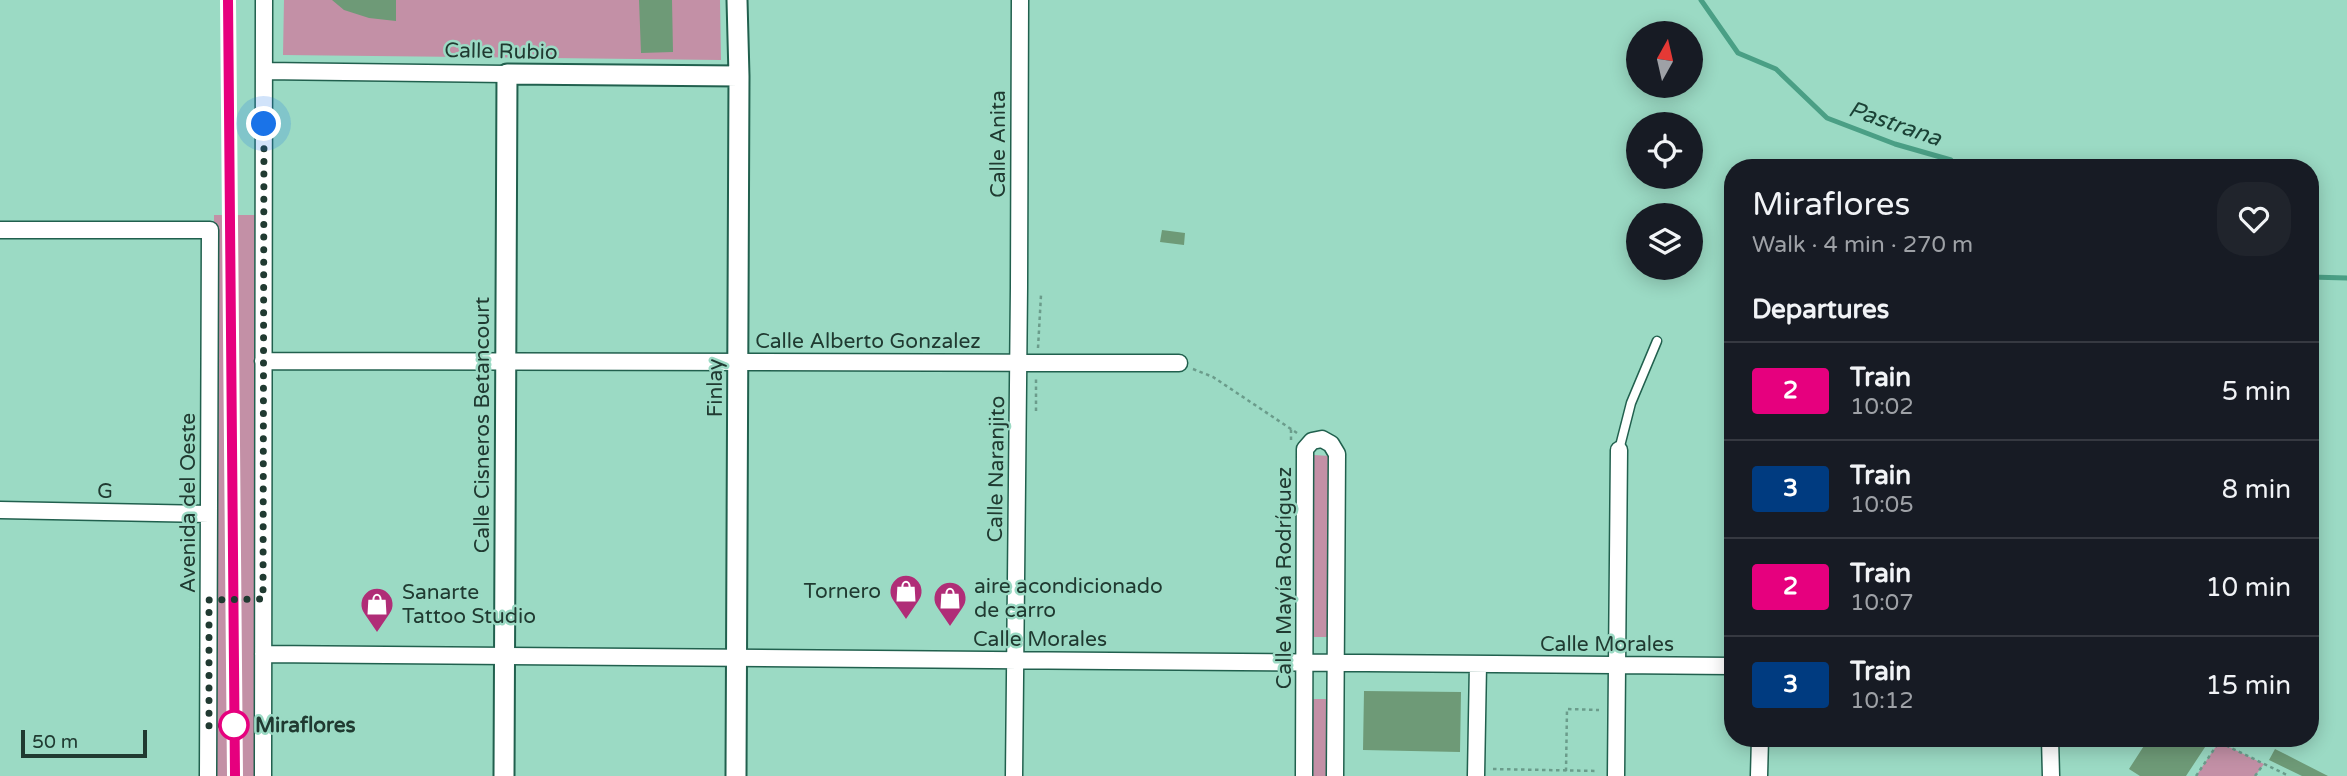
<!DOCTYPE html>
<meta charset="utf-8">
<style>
:root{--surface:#171b24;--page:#20242c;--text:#f1f3f6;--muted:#9ea1a6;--line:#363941}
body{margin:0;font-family:"Varela Round",sans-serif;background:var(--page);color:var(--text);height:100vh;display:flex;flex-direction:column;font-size:26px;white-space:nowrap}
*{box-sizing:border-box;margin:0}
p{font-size:23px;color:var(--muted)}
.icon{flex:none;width:38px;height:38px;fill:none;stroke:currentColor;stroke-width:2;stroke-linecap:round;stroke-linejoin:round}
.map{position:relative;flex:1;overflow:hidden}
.sheet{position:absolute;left:1724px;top:159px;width:595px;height:588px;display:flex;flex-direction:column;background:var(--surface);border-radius:28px;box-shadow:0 4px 18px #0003}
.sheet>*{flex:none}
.badge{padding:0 14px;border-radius:5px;font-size:24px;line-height:46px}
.needle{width:46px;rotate:8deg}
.fabs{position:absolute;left:1626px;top:21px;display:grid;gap:14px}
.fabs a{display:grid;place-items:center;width:77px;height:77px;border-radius:50%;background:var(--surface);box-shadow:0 4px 18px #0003;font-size:35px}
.scale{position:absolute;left:21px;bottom:18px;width:126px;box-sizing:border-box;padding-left:7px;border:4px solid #203a31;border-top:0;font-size:19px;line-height:24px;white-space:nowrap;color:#203a31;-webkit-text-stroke:5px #9bdac4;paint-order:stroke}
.you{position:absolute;width:35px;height:35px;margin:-18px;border:5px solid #fff;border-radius:50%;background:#1a73e8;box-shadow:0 0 0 10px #1a73e833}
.map>.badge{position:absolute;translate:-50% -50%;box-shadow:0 0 0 4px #fff}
h2{padding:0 28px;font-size:26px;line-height:63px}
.round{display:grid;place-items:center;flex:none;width:74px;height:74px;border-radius:28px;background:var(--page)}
.head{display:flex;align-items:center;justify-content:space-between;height:119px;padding:0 28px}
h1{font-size:33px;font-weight:600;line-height:52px}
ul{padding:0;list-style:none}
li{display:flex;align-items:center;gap:21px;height:98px;padding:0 28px;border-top:2px solid var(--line)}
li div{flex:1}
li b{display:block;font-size:26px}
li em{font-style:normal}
li .badge{min-width:77px;font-weight:700;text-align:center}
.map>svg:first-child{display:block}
.green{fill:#c390a6}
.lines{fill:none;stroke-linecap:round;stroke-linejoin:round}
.stream{stroke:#4a9f85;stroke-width:5}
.building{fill:#6e9a77}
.service-casing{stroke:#21604e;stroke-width:11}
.minor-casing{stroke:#21604e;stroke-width:19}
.tertiary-casing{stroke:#21604e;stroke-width:23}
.path{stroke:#6b9c8b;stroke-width:2.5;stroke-dasharray:3.5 3.5;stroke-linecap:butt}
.service{stroke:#fff;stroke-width:8}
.minor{stroke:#fff;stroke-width:16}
.tertiary{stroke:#fff;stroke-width:19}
.rail-casing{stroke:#37584d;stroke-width:8}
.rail{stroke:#9bdac4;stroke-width:5;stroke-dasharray:16;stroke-linecap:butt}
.line-casing{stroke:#fff;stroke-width:16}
.line{stroke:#e6007e;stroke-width:10}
.walk{stroke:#203a31;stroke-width:7;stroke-dasharray:0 12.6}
.stop-dot{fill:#fff;stroke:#e6007e;stroke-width:3.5}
.labels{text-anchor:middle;stroke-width:5;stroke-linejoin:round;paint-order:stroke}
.street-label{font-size:21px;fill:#203a31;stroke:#9bdac4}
.poi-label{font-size:21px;fill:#203a31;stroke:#9bdac4;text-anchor:start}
.stop-label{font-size:21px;font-weight:bold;fill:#203a31;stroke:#9bdac4;text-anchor:start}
.water-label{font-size:23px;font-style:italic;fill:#1b4236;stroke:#9bdac4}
</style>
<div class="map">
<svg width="2347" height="776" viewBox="0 0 2347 776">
<rect width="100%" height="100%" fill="#9bdac4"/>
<!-- green -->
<path class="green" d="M284,0H720L721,60L283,55Z
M214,215H255L254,776H215Z
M1314,455L1330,456L1328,637H1313Z
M1313,699H1329L1328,776H1312Z
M2219,742L2264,764L2255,776H2196Z"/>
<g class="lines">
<!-- stream -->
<path class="stream" d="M1701,0L1738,53L1776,69L1827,118L1895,144L1951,160L1956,168
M2310,277L2347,278"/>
</g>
<!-- building -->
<path class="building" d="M332,0H396V21L369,18L344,10Z
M639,0H672L673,52L641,53Z
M1162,230L1185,233L1184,245L1160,242Z
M1364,691L1461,692L1460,752L1363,750Z
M2149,738H2211L2186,776H2140L2129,769Z
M2275,749L2328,776H2302L2269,760Z"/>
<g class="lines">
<defs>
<path id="service" d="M1619,450L1631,403L1657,341"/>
<path id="minor" d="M264,71L507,74
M0,230H210L208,776
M263,361L1179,363
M0,510L209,514
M263,654L1732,666
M2050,738L2051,776
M263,776L264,0
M1014,776L1019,287L1020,0
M1304,776L1305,449L1312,441L1322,439L1331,444L1337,454L1335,776
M1476,776L1478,664
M1616,776L1619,450
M1759,776L1760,738"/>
<path id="tertiary" d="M504,776L507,74L739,76
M736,776L739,76L737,0"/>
</defs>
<!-- service casing -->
<use href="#service" class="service-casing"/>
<!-- minor casing -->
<use href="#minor" class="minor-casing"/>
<!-- tertiary casing -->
<use href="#tertiary" class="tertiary-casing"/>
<!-- path -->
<path class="path" d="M1038,348L1041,295
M1193,369L1213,377L1297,433
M1036,411V379
M1291,440V429
M224,600H246
M1493,769L1598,771
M1566,771L1567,709L1599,710
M2196,776L2219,742L2289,776
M2255,776L2263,765"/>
<!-- service -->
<use href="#service" class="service"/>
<!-- minor -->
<use href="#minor" class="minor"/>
<!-- tertiary -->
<use href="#tertiary" class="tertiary"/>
<defs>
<path id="rail" d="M228,0L235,776"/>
</defs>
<!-- rail casing -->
<use href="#rail" class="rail-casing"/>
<!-- rail -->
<use href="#rail" class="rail"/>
</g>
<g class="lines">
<defs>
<path id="line" d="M228,0L235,776"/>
</defs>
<!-- line casing -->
<use href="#line" class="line-casing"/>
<!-- line -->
<use href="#line" class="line"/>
<!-- walk -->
<path class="walk" d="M234,725L209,726V600L263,599L264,124"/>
</g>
<!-- icons -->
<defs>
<symbol id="shop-pin" viewBox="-11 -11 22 30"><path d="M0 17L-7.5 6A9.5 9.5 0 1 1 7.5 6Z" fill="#b02d77" stroke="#9bdac4"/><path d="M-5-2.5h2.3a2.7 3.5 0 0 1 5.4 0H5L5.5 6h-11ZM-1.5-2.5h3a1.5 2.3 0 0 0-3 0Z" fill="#fff"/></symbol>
</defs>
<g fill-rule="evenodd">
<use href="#shop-pin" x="887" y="572" width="38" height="52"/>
<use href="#shop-pin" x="931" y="579" width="38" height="52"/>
<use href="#shop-pin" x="358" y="585" width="38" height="52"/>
</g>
<!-- markers -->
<circle class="stop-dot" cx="234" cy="725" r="14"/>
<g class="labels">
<!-- street labels -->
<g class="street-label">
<text transform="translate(501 51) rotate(1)" y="7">Calle Rubio</text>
<text transform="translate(998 144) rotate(-90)" y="7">Calle Anita</text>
<text x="868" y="348">Calle Alberto Gonzalez</text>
<text transform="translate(715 388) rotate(-90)" y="7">Finlay</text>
<text transform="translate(482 425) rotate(-90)" y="7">Calle Cisneros Betancourt</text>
<text transform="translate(996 469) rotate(-89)" y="7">Calle Naranjito</text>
<text transform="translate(105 491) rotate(1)" y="7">G</text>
<text transform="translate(188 503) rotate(-90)" y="7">Avenida del Oeste</text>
<text transform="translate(1284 578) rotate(-90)" y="7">Calle Mayía Rodríguez</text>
<text x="1040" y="646">Calle Morales</text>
<text x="1607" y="651">Calle Morales</text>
</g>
<!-- poi labels -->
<g class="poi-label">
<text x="974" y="593">aire acondicionado<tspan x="974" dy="24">de carro</tspan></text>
<text x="881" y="598" text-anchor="end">Tornero</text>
<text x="402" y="599">Sanarte<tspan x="402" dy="24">Tattoo Studio</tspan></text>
</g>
<!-- stop labels -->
<g class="stop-label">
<text x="255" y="732">Miraflores</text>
</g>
<!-- water labels -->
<g class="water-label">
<text transform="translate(1895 123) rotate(19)" y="8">Pastrana</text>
</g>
</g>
</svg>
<div class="fabs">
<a><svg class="needle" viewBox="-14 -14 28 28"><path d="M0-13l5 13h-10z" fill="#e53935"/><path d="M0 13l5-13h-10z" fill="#9ea1a6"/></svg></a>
<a><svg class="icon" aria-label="locate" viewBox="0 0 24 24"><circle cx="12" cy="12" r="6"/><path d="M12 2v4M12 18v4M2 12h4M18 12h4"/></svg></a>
<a><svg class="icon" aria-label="layers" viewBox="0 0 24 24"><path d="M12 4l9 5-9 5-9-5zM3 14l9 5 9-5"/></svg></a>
</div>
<div class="scale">50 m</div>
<div class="you" style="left:264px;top:124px"></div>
<section class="sheet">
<div class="head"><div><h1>Miraflores</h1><p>Walk · 4 min · 270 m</p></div><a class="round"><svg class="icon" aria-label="heart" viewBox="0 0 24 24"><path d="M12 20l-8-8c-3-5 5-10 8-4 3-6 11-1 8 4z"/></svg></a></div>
<h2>Departures</h2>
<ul>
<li><span class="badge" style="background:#e6007e;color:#fff">2</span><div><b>Train</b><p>10:02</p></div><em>5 min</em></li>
<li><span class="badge" style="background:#003b80;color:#fff">3</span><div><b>Train</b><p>10:05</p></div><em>8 min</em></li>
<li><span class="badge" style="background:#e6007e;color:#fff">2</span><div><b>Train</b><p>10:07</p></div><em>10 min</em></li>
<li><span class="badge" style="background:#003b80;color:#fff">3</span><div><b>Train</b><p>10:12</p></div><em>15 min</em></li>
</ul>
</section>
</div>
